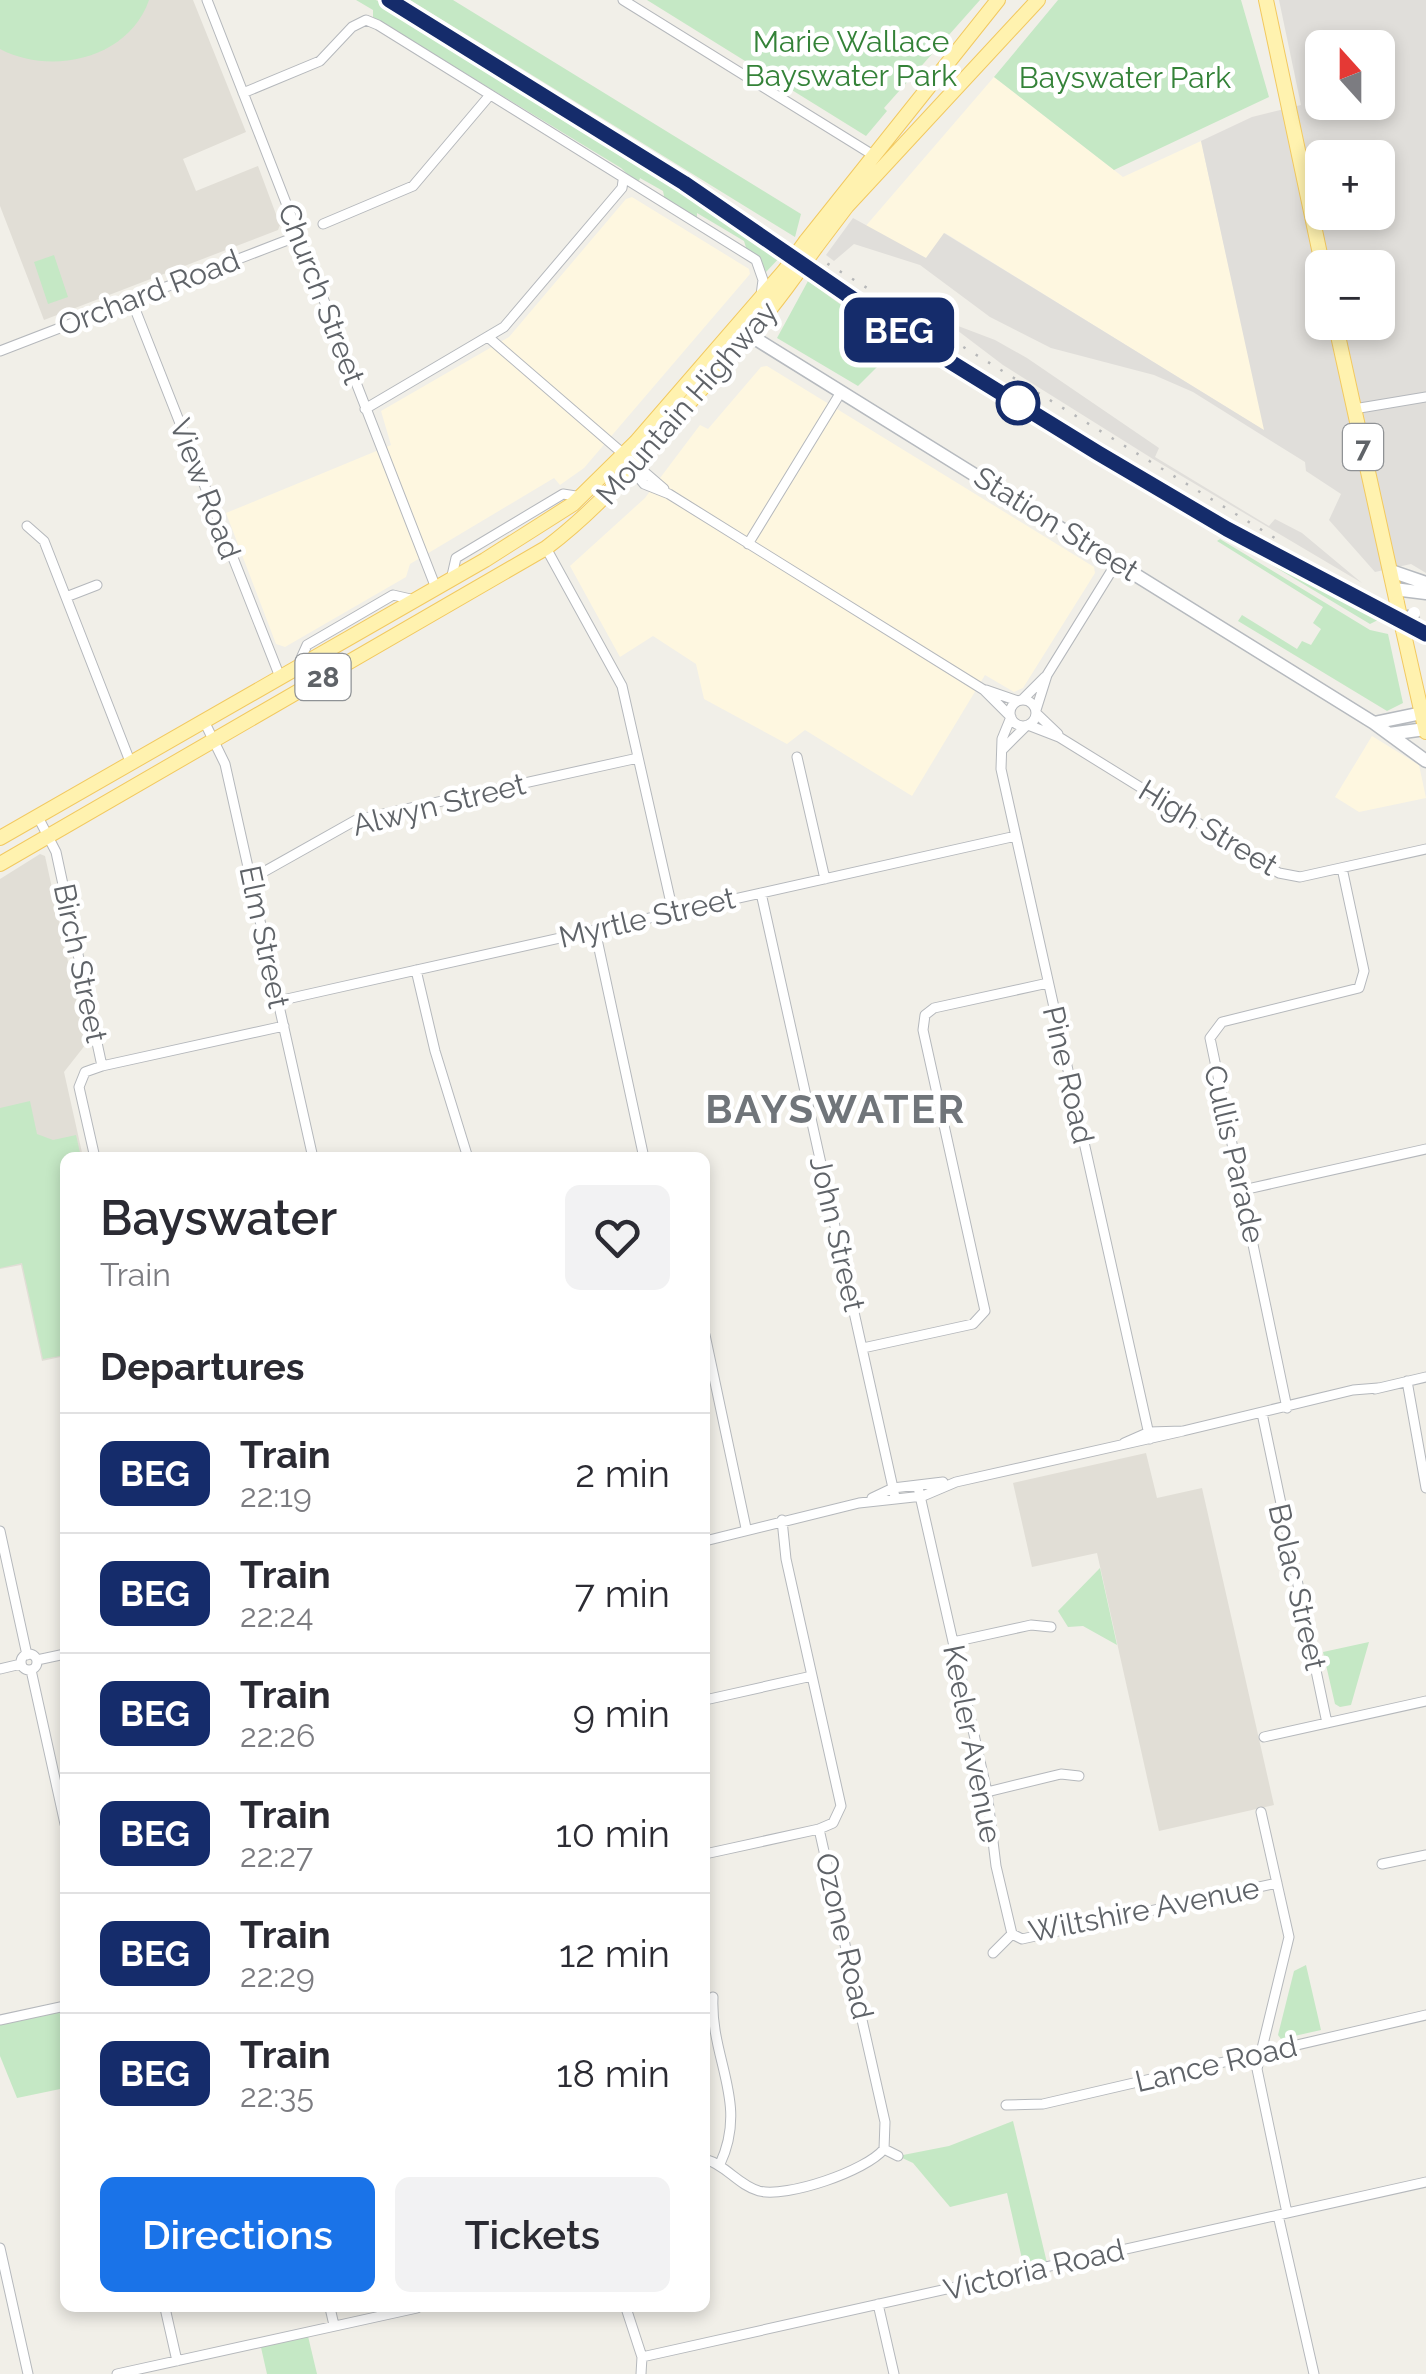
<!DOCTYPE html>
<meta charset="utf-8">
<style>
:root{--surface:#fff;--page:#f2f2f3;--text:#2b2b33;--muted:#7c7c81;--line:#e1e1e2;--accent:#1a73e8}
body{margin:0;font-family:Raleway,sans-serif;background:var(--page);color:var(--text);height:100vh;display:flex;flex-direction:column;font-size:38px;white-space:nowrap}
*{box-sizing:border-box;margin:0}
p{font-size:32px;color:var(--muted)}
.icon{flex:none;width:55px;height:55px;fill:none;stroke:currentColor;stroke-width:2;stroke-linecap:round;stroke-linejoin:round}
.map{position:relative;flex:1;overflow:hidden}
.details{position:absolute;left:60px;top:1152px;width:650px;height:1160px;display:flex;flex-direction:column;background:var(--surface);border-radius:15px;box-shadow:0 5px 15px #0003}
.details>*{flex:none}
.badge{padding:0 20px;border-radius:15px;font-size:35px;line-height:65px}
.needle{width:65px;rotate:339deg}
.fabs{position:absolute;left:1305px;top:30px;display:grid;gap:20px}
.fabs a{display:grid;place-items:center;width:90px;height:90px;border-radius:15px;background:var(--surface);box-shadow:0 5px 15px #0003;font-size:50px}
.map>.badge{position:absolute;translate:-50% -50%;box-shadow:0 0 0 5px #fff}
h2{padding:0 40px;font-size:38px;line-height:90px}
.round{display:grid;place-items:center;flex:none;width:105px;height:105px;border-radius:15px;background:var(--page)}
.summary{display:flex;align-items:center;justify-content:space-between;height:170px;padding:0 40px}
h1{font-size:48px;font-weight:600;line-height:75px}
.primary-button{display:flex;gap:20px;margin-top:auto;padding:20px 40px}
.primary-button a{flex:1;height:115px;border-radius:15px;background:var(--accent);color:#fff;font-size:40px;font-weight:600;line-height:115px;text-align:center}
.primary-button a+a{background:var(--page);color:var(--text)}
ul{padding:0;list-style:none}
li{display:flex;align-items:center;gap:30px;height:120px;padding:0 40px;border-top:2px solid var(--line)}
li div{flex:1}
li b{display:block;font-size:38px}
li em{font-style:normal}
li .badge{min-width:110px;font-weight:700;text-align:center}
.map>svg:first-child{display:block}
.commercial{fill:#fef7e0}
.industrial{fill:#e0deda;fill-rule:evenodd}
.education{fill:#e1ded6}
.green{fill:#c5e8c5}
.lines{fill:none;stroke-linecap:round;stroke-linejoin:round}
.street-casing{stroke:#b5b8bc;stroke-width:11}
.secondary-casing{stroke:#b6babf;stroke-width:15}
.primary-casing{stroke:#f2c960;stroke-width:16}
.street{stroke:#fff;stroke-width:9}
.secondary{stroke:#fff;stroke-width:12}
.primary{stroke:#fff2af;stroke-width:14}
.rail{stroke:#b6b7b8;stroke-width:2.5;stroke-dasharray:2.5 12;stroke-linecap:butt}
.secondary-bridge-casing{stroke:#b6babf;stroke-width:15;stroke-linecap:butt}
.primary-bridge-casing{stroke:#f2c960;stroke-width:16;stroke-linecap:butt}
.secondary-bridge{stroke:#fff;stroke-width:12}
.primary-bridge{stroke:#fff2af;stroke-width:14}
.line-casing{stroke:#fff;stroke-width:22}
.line{stroke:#152c6b;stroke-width:15}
.stop-dot{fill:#fff;stroke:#152c6b;stroke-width:5}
.labels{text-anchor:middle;stroke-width:9;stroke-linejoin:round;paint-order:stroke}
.shield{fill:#fff;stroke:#8f9295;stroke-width:2.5}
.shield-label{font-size:28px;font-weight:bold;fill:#5f6368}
.park-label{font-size:30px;fill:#348238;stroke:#fff}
.street-label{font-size:30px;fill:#5f6368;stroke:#fff}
.district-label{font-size:40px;font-weight:bold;letter-spacing:2.5px;fill:#70757a;stroke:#fff}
</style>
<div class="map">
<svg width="1426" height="2374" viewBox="0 0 1426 2374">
<rect width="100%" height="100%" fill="#f1efe8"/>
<!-- commercial -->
<path class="commercial" d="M994,77L1123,177L1201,141L1265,431L945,233L926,258L864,228Z
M632,197L749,269L750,274L584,468L560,485L554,478L410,564L406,577L285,647L276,644L226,513L391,445L381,411L509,337L626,199Z
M767,366L1094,567L1095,573L1023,688L1014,692L985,675L912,796L805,730L787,744L704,699L696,664L653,636L620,657L570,566L645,498L700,425L708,429L761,367Z
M1372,736L1419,765L1426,798L1359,812L1335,797Z"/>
<!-- industrial -->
<path class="industrial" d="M1279,0H1426V573L1411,564L1375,572L1329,520L1341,494L1306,471L1305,462L1193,392L1154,375L1051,348L990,317L920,265L854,244L834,261L826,255L853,218L926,258L944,233L1264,430L1201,141L1252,117L1301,105ZM1322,48H1378V102H1322ZM1322,158H1378V212H1322ZM1322,268H1378V322H1322Z
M945,321L995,340L1027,358L1159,448L1155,457L1269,526L1275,519L1302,533L1362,583L1153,459L1003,365Z"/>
<!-- education -->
<path class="education" d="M0,0H193L246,132L183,159L196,191L258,166L280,225L278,230L44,320L0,206Z
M40,854L45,856L86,1044L64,1072L83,1157L65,1158V1356L42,1361L21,1265L0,1269V879Z
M1146,1453L1157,1498L1202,1488L1274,1805L1159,1831L1097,1553L1032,1567L1013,1483Z"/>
<!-- green -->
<path class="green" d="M0,0H149C129,59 51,76 0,49Z
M356,0H376L782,255L766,272L758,256L747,251L744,241L697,213V220L665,201L663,191L640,178L638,184L621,168L373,17V10Z
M410,0H453L801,214L795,237Z
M647,0H980L884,108L887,111L866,136Z
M1058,0H1241L1269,97L1114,170L994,77Z
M54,255L68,297L48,304L34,262Z
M808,281L883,335L879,365L858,386L777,338Z
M1220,539L1370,630L1388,634L1403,703L1387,711L1238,621L1242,615L1297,649L1302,641L1311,645L1321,629L1313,623L1323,607L1217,541Z
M1235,543L1236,542L1382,618L1370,624Z
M30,1101L37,1134L53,1140L76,1135L81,1157L65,1158V1355L43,1359L22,1263L0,1268V1108Z
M1100,1568L1117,1645L1083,1626L1068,1627L1058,1611Z
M1369,1642L1351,1705L1340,1707L1335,1704L1323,1652Z
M1306,1965L1321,2030L1281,2039L1278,2035L1294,1971Z
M65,2006V2088L17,2098L0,2056V2020Z
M1013,2121L1048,2267L1025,2272L1007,2193L950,2207L913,2163L898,2156L949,2146Z
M307,2332L317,2374H267L260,2343Z"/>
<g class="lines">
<defs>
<path id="street" d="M207,0L436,588
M623,0L873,155
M243,93L320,61L352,27L366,20L378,25L756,260L763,280L761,295
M323,224L413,186L490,95
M131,299L280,677
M488,337L664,489
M0,351L298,236
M365,409L504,327L622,188L623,181
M1354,409L1426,397
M630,467L644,484L669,494L984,690L1010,716
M27,526L44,541L131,764
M748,544L841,392
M546,548L622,686L673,912
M451,580L456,558L563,494L582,497
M66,597L97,585
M298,665L307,645L393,595L415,600
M986,690L1018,701
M1022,700L1045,677
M1010 713a13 13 0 1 1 26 0a13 13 0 1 1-26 0Z
M1036,710L1047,675L1117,562
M1036,713L1058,734
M1011,717L1002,739L1001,769L1150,1439
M204,721L225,764L313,1158
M1028,725L1059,737L1279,873L1300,877L1426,849
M1002,750L1025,727
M797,757L825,879
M38,817L56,852L102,1066L85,1072L79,1087L95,1158
M251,879L356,820L638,758
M761,893L895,1497
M595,930L644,1158
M416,970L435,1051L468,1158
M278,1001L1016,836
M102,1066L284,1026
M1243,1190L1426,1149
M705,1335L746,1528
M863,1348L973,1324L985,1311L923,1030L925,1015L934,1008L1048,983
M1407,1381L1426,1488
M1375,1389L1426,1377
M1287,1408L1210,1038L1222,1022L1359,988L1364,971L1342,868
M1262,1413L1327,1723
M1124,1443L1149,1432L1183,1431L1353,1390L1378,1388
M918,1487L987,1792L996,1866L1012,1934L993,1953
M872,1498L893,1488L943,1482
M782,1520L786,1559L841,1806L833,1823L819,1829L885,2122L884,2149L898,2156
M0,1531L27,1655
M705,1541L859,1503L923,1496L956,1482L1183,1431
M953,1642L1031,1625L1051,1627
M21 1662a8 8 0 1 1 16 0a8 8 0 1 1-16 0Z
M37,1660L65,1654
M0,1669L21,1664
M31,1670L65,1824
M705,1700L812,1676
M1264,1737L1426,1701
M987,1792L1061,1774L1079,1776
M1261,1812L1289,1937L1257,2069L1287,2213
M705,1854L819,1829
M1382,1864L1426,1855
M1012,1934L1022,1939L1277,1883
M713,1997C710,2059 749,2102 720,2164
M0,2020L65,2006
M1006,2105L1043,2104L1426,2015
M705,2159C726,2165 738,2185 759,2191C787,2198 866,2171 884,2149
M1278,2215L1314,2374
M0,2248L28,2374
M878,2304L894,2374
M165,2308L177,2361
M330,2308L334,2325
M626,2308L642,2357L641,2374
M642,2357L1426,2182
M117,2374L417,2308"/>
<path id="secondary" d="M743,331L1374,723L1426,761
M1391,571L1426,583
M1394,589L1426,593
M1374,723L1422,713
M1389,734L1425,729"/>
<path id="primary" d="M1266,0L1323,268
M806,241L998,0
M816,247L847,206L1038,0
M1335,322L1397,603
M1403,630L1426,732
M0,838L485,560L573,504L636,442L785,270
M0,864L546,548C599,508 637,462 681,412C720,368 760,325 795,276"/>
</defs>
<!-- street casing -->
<use href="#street" class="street-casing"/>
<!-- secondary casing -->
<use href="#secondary" class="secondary-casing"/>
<!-- primary casing -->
<use href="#primary" class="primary-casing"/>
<!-- street -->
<use href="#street" class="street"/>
<!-- secondary -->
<use href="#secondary" class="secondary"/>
<!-- primary -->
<use href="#primary" class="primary"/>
<!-- rail -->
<path class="rail" d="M389,0L684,183L894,327L1098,453L1227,529L1426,634
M815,256L1283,543"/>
<defs>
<path id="secondary-bridge" d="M1403,630L1414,613"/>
<path id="primary-bridge" d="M785,270L806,241
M795,276L816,247
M1397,603L1403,630"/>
</defs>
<!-- secondary-bridge casing -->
<use href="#secondary-bridge" class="secondary-bridge-casing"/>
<!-- primary-bridge casing -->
<use href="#primary-bridge" class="primary-bridge-casing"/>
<!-- secondary-bridge -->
<use href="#secondary-bridge" class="secondary-bridge"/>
<!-- primary-bridge -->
<use href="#primary-bridge" class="primary-bridge"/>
</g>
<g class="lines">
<defs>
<path id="line" d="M389,0L684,183L894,327L1098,453L1227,529L1426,634"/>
</defs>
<!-- line casing -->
<use href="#line" class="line-casing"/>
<!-- line -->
<use href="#line" class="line"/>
</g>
<!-- markers -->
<circle class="stop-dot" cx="1018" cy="403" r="20"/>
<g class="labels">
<!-- shield labels -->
<g class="shield">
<rect x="1343" y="424" width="40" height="46" rx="8"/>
<rect x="295.5" y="654" width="55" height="46" rx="8"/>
</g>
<g class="shield-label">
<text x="1363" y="457">7</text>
<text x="323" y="687">28</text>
</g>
<!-- park labels -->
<g class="park-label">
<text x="851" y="52">Marie Wallace<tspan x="851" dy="34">Bayswater Park</tspan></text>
<text x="1125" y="88">Bayswater Park</text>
</g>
<!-- street labels -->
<g class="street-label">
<text transform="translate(149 293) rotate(-21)" y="10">Orchard Road</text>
<text transform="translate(321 294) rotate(69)" y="10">Church Street</text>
<text transform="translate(687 403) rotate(-49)" y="10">Mountain Highway</text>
<text transform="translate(205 489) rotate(69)" y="10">View Road</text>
<text transform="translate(1056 524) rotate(32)" y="10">Station Street</text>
<text transform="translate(439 805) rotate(-14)" y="10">Alwyn Street</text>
<text transform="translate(1208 828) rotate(31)" y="10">High Street</text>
<text transform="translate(647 918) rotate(-13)" y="10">Myrtle Street</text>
<text transform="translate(264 937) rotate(78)" y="10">Elm Street</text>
<text transform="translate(80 963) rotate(78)" y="10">Birch Street</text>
<text transform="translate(1068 1075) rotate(77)" y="10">Pine Road</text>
<text transform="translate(1234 1154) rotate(77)" y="10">Cullis Parade</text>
<text transform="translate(837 1234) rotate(77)" y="10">John Street</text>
<text transform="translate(1297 1587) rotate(77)" y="10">Bolac Street</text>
<text transform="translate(972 1744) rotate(79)" y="10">Keeler Avenue</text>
<text transform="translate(1144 1910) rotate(-11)" y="10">Wiltshire Avenue</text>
<text transform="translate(844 1936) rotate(77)" y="10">Ozone Road</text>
<text transform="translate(1216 2064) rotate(-13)" y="10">Lance Road</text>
<text transform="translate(1034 2270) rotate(-13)" y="10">Victoria Road</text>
</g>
<!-- district labels -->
<g class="district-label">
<text x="836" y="1123">BAYSWATER</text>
</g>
</g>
</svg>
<div class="fabs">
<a><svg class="needle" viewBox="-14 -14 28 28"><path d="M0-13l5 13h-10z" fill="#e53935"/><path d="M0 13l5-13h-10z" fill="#7c7c81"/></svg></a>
<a>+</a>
<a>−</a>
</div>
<b class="badge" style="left:899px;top:330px;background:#152c6b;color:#fff">BEG</b>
<section class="details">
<div class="summary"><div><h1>Bayswater</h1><p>Train</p></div><a class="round"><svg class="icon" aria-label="heart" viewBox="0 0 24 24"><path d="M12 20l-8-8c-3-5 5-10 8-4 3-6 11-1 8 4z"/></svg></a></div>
<h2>Departures</h2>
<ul>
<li><span class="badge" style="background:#152c6b;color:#fff">BEG</span><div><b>Train</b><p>22:19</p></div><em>2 min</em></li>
<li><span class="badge" style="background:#152c6b;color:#fff">BEG</span><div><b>Train</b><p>22:24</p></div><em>7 min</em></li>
<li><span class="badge" style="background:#152c6b;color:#fff">BEG</span><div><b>Train</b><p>22:26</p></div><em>9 min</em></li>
<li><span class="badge" style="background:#152c6b;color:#fff">BEG</span><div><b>Train</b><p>22:27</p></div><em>10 min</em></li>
<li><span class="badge" style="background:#152c6b;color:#fff">BEG</span><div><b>Train</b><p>22:29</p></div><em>12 min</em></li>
<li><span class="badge" style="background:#152c6b;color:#fff">BEG</span><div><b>Train</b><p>22:35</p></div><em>18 min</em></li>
</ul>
<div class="primary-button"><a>Directions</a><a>Tickets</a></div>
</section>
</div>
